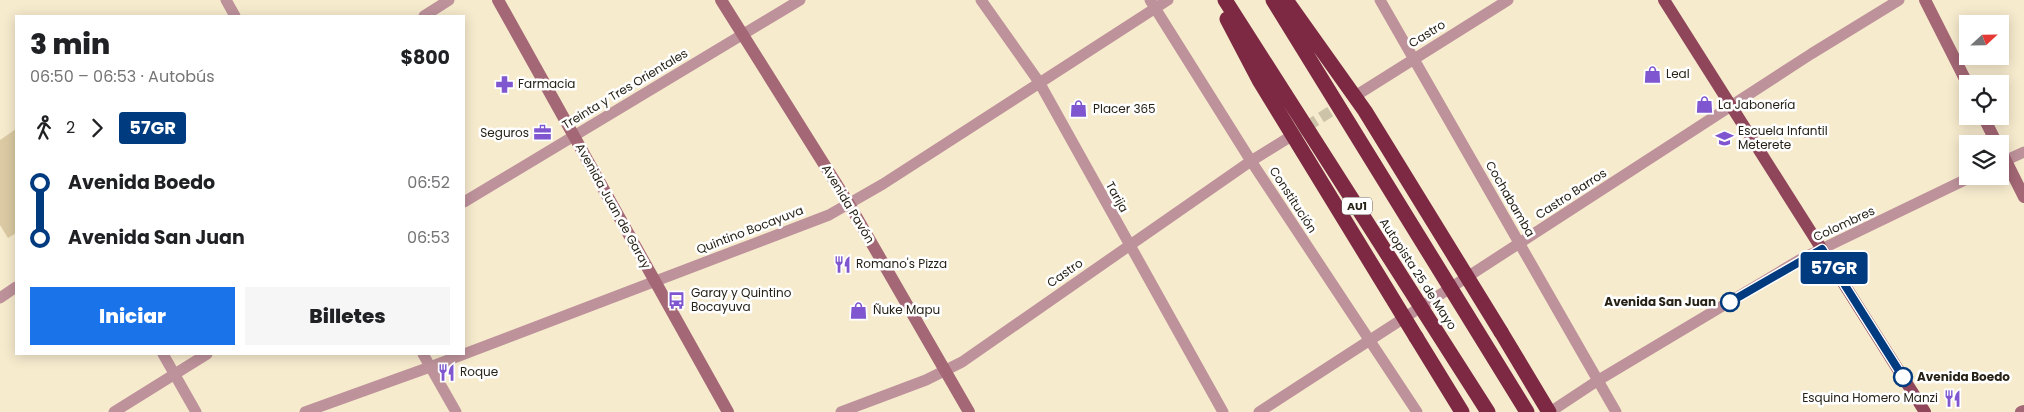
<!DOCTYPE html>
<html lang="es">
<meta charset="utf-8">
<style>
:root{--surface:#fff;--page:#f6f6f6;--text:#202124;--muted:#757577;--accent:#1a73e8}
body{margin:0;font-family:Poppins,sans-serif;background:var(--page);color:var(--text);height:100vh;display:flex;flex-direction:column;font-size:19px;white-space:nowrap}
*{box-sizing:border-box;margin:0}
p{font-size:16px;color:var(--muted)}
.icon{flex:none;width:28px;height:28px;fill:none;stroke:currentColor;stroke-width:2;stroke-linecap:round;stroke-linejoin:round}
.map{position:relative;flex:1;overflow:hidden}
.side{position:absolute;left:15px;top:15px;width:450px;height:340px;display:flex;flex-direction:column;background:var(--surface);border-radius:0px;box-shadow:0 2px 12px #0003}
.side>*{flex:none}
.badge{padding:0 10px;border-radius:4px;font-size:18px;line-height:32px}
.needle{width:32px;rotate:68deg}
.controls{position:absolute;left:1959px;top:15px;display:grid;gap:10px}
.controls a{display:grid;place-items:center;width:50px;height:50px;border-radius:0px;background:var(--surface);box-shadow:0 2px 12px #0003;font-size:25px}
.map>.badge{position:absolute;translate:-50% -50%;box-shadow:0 0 0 2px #fff}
.legs{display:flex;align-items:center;gap:8px;height:55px;padding:0 15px;font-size:16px}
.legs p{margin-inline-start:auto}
.headline{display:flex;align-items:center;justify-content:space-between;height:85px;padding:0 15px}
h1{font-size:28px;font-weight:800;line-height:38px}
.action{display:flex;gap:10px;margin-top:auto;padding:10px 15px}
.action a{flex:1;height:58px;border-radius:0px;background:var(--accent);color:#fff;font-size:20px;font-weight:800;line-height:58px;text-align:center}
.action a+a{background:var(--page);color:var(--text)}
ul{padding:0 15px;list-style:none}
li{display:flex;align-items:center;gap:18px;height:55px;font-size:19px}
li i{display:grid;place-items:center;width:8px;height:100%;margin:0 6px;background:currentColor}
li i::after{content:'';width:12px;height:12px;margin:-6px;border:4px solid;border-radius:50%;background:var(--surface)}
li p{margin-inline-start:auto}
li:first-child i{background:linear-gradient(#0000 50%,currentColor 0)}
li:last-child i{background:linear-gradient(currentColor 50%,#0000 0)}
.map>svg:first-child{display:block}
.green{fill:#dbcaa3}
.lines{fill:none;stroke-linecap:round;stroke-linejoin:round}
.street-tunnel{stroke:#cdc3a9;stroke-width:11;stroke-dasharray:11 5.5;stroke-linecap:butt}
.street{stroke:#be929b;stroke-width:11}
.secondary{stroke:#a46775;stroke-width:12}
.primary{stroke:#90465a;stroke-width:12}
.highway{stroke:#7d2943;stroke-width:15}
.highway-bridge{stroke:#7d2943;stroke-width:15}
.line-1-casing{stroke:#fff;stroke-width:11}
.line-1{stroke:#003b80;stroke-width:8}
.stop-1-dot{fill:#fff;stroke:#003b80;stroke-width:2.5}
.labels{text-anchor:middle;stroke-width:5;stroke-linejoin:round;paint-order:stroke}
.shield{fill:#fff;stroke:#68645d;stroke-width:1}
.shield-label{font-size:11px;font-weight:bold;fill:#272217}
.street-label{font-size:12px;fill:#272217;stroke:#fff}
.poi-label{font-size:12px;fill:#272217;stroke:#fff;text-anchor:start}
.stop-label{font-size:12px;font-weight:bold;fill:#272217;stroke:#fff;text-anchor:end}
</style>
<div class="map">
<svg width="2024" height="412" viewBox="0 0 2024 412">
<rect width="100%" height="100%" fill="#f7ebce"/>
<!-- green -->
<path class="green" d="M16,129V233L8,238L0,225V140Z"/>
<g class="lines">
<!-- street-tunnel -->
<path class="street-tunnel" d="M1293,135L1360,93"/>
<!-- street -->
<path class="street" d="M226,0L235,16
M981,0L1039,82L1223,412
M1150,0L1251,161L1417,412
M1380,0L1616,412
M424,16L449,0
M1360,93L1508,0
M2000,163L2024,152
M464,202L800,0
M0,298L16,287
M163,354L196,412
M423,354L456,412
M114,412L207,354
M305,412L430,367L829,215L883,184L1168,0
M841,412L926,380L962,362L1251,161L1293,135
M1259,412L1811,54L1899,0
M1550,412L1597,381L1801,259L1973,176"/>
<!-- secondary -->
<path class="secondary" d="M498,0L728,412
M721,0L849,204L969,412
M1925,0L1968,85
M1983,116L1997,144
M2000,149L2024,197
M2021,412L2024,411"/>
<!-- primary -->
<path class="primary" d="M1664,0L1925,412"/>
<!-- highway -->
<path class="highway" d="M1501,332L1549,412
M1416,337L1462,412"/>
<!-- highway-bridge -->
<path class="highway-bridge" d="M1225,0L1488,412
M1273,0L1527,412
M1286,0L1365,111L1501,332
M1227,19L1259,80L1416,337"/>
</g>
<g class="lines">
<defs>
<path id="line-1" d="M1730,302L1822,249L1903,377"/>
</defs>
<!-- line-1 casing -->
<use href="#line-1" class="line-1-casing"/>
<!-- line-1 -->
<use href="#line-1" class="line-1"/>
</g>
<!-- icons -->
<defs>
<symbol id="shop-bare" viewBox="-9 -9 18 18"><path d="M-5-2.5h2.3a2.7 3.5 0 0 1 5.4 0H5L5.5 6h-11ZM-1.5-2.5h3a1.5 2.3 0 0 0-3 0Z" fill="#7f56cf" stroke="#fff" stroke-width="2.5" paint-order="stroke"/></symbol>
<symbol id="pharmacy-bare" viewBox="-9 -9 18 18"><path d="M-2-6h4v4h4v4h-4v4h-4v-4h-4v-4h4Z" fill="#7f56cf" stroke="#fff" stroke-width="2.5" paint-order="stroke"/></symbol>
<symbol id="office-bare" viewBox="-9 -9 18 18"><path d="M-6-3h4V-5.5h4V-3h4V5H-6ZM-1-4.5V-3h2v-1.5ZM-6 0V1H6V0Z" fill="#7f56cf" stroke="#fff" stroke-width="2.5" paint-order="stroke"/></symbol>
<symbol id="school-bare" viewBox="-9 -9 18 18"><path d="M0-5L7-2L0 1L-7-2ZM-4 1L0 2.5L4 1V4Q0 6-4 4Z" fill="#7f56cf" stroke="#fff" stroke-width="2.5" paint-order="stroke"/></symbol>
<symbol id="restaurant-bare" viewBox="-9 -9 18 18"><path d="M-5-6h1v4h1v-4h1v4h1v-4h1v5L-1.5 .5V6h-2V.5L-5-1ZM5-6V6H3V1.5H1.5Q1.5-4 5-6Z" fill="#7f56cf" stroke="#fff" stroke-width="2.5" paint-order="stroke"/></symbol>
<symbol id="bus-bare" viewBox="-9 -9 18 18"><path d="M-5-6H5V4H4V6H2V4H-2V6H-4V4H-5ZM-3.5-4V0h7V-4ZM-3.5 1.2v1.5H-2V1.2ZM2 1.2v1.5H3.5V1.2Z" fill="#7f56cf" stroke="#fff" stroke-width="2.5" paint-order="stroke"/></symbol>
</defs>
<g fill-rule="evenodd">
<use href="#shop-bare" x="1640" y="62" width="25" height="25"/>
<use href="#pharmacy-bare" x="492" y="72" width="25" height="25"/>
<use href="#shop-bare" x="1692" y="92" width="25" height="25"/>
<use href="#shop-bare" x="1066" y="96" width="25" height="25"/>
<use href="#office-bare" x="530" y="120" width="25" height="25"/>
<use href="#school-bare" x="1712" y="126" width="25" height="25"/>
<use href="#restaurant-bare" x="830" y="252" width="25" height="25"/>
<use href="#bus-bare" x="664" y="288" width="25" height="25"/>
<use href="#shop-bare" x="846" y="298" width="25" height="25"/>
<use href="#restaurant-bare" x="434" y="360" width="25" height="25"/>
<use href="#restaurant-bare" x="1940" y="386" width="25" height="25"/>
</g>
<!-- markers -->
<g class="stop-1-dot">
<circle cx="1730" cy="302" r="9"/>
<circle cx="1903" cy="377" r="9"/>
</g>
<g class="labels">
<!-- shield labels -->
<rect class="shield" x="1342" y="197.5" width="30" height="17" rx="4"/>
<g class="shield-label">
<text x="1357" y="210">AU1</text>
</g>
<!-- street labels -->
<g class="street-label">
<text transform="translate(1427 34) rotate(-32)" y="4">Castro</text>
<text transform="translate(625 89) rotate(-31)" y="4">Treinta y Tres Orientales</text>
<text transform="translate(1571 194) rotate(-33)" y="4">Castro Barros</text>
<text transform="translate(1117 197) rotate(61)" y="4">Tarija</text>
<text transform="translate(1510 199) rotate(60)" y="4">Cochabamba</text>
<text transform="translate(1293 200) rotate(57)" y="4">Constitución</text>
<text transform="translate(848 204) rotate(59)" y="4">Avenida Pavón</text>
<text transform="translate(613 206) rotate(61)" y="4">Avenida Juan de Garay</text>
<text transform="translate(1844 224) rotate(-25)" y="4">Colombres</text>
<text transform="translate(750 230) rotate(-21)" y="4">Quintino Bocayuva</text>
<text transform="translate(1065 273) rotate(-35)" y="4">Castro</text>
<text transform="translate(1418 274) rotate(57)" y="4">Autopista 25 de Mayo</text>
</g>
<!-- poi labels -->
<g class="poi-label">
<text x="1666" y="78">Leal</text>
<text x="518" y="88">Farmacia</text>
<text x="1718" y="109">La Jabonería</text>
<text x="1093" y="113">Placer 365</text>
<text x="1738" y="135">Escuela Infantil<tspan x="1738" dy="14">Meterete</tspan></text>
<text x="529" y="137" text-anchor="end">Seguros</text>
<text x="856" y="268">Romano's Pizza</text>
<text x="691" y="297">Garay y Quintino<tspan x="691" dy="14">Bocayuva</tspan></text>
<text x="873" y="314">Ñuke Mapu</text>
<text x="460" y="376">Roque</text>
<text x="1938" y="402" text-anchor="end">Esquina Homero Manzi</text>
</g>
<!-- stop labels -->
<g class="stop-label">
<text x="1716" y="306">Avenida San Juan</text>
<text x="1917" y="381" text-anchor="start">Avenida Boedo</text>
</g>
</g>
</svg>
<div class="controls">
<a><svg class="needle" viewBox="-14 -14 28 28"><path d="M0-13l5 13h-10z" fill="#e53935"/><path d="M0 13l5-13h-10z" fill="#757577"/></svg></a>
<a><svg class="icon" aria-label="locate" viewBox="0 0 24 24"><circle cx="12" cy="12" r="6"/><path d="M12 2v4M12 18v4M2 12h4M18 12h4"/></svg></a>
<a><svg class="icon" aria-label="layers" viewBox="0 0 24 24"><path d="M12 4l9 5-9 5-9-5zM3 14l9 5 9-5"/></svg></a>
</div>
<b class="badge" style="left:1834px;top:268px;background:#003b80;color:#fff">57GR</b>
<section class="side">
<div class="headline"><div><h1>3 min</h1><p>06:50 – 06:53 · Autobús</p></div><b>$800</b></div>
<div class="legs"><svg class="icon" aria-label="walk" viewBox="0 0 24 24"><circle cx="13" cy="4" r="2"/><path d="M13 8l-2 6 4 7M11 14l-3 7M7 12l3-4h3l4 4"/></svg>2<svg class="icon" aria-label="forward" viewBox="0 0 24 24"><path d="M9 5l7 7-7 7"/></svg><b class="badge" style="background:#003b80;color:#fff">57GR</b></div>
<ul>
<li><i style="color:#003b80"></i><b>Avenida Boedo</b><p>06:52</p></li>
<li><i style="color:#003b80"></i><b>Avenida San Juan</b><p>06:53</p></li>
</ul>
<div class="action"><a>Iniciar</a><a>Billetes</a></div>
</section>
</div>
